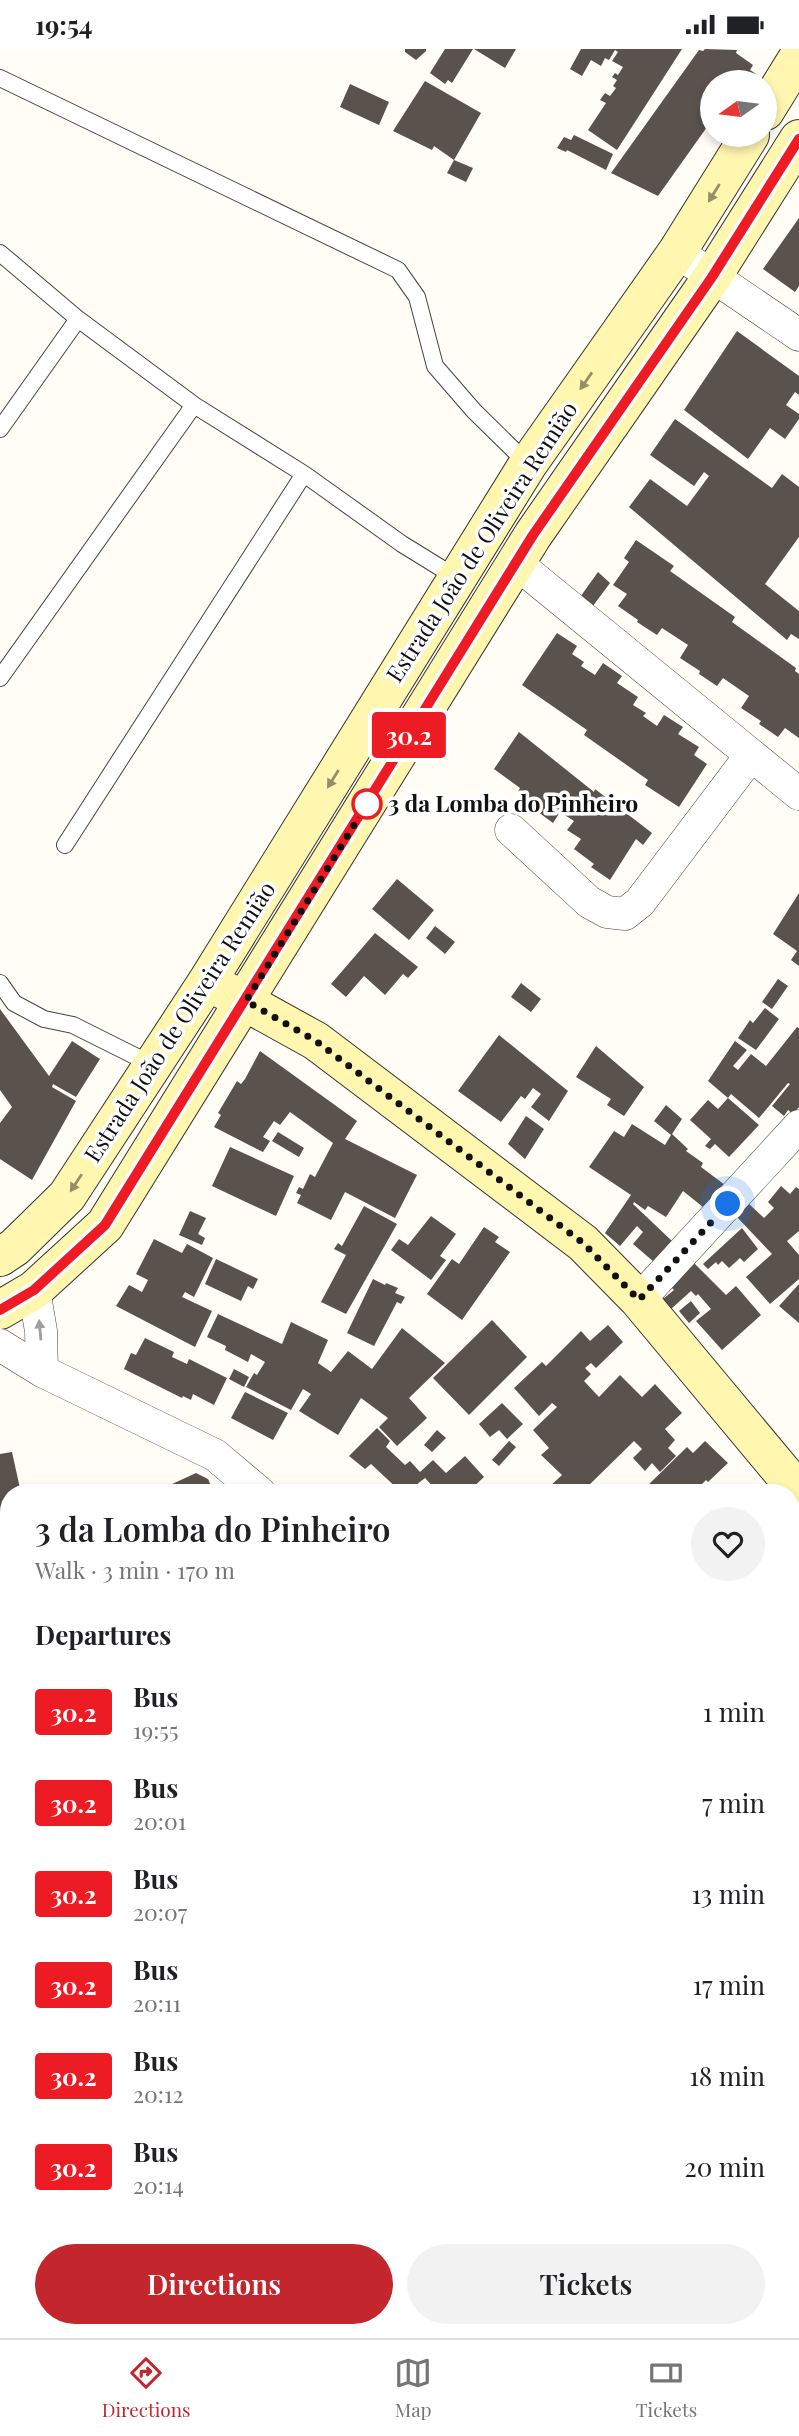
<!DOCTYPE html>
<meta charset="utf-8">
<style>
:root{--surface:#fff;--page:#f2f2f2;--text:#202124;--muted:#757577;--line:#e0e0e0;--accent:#c4262e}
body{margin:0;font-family:"Playfair Display",serif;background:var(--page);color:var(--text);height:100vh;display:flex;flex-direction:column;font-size:26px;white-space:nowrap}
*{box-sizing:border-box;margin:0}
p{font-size:23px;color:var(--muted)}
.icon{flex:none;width:38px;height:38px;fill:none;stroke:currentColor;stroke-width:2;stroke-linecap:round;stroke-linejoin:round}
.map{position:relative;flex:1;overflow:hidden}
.panel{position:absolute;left:0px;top:1435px;width:800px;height:854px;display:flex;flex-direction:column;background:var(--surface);border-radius:28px 28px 0 0;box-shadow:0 4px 10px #0003}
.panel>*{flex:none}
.badge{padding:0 14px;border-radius:5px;font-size:24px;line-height:46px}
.needle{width:46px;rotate:256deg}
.fabs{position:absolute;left:700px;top:21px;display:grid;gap:14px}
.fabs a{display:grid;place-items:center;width:77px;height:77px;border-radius:50%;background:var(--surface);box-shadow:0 4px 10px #0003;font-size:35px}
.you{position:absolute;width:35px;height:35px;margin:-18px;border:5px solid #fff;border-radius:50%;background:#1a73e8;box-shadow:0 0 0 10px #1a73e833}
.map>.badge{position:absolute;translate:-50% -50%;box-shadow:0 0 0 4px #fff}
h2{padding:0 35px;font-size:26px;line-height:63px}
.round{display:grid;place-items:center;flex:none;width:74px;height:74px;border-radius:37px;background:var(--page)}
.overview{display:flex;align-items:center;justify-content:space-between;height:119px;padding:0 35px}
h1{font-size:33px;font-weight:600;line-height:52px}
.button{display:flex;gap:14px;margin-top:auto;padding:14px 35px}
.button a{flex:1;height:80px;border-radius:42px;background:var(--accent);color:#fff;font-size:28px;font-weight:600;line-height:80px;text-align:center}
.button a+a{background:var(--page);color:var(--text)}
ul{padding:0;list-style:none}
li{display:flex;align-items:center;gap:21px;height:91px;padding:0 35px}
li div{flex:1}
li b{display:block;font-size:26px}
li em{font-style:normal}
li .badge{min-width:77px;font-weight:700;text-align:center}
.status{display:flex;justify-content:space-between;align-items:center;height:49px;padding:0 35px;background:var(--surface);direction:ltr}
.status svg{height:19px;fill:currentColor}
.dock{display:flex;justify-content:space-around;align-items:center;height:98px;border-top:2px solid var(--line);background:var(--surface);font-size:19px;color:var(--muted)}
.dock a{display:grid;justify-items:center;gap:4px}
.dock .on{color:var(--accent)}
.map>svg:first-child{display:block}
.forest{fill:#b9dc9c}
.building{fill:#5a524d}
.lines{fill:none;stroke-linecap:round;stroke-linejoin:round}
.lane-casing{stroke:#444;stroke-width:18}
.street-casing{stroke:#444;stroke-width:33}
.secondary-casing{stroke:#333;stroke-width:40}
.lane{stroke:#fff;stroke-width:16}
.street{stroke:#fff;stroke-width:32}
.secondary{stroke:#fff6b0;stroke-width:38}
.oneway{fill:#948f68}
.oneway2{fill:#a0a0a0}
.line-casing{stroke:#fff;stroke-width:16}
.line{stroke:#ed1c24;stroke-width:10}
.walk{stroke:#111;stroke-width:7;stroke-dasharray:0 12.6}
.stop-dot{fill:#fff;stroke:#ed1c24;stroke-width:3.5}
.labels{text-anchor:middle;stroke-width:7;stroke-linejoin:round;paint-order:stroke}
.street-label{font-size:23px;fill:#111;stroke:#fff}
.stop-label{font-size:23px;font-weight:bold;fill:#111;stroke:#fff;text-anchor:start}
</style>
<div class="status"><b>19:54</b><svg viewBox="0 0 49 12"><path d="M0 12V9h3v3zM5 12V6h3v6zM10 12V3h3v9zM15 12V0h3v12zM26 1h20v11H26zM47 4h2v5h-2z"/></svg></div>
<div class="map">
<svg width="799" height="2289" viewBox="0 0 799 2289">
<rect width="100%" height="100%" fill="#fffdf5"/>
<!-- forest -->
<path class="forest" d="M791,1865L799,1873V2289H336L340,2280H791Z"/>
<!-- building -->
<path class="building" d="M405,0H426V2L416,11L405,3Z
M445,0H473L452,34L448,31L445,35L430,24Z
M474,0H516L505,19Z
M581,0H682L617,101L588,81L606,54L600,51L605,44L610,47L616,39L613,37L617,31L612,28L615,24L618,26L623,18L612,12L618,3L615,1L609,11L605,9L601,17L591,11L582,27L570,20Z
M705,0L737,1L736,4L753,16L750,21L756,25L750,33H712V71L658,147L611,124L699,1L703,2Z
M425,32L481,64L454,111L434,97L432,101L393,82Z
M350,35L389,53L379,76L340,58Z
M574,86L613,105L606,121L567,101L566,103L557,99L564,88L571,91Z
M454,111L473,119L466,133L447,124Z
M799,169V237L795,243L763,220Z
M737,282L799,327V346L795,343L786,356L799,365V370L785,390L770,379L748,410L684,361Z
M675,370L772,439L782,425L799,438V488L765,535L799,562V590L791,585L787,591L629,458L650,430L687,457L709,427L704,423L694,437L650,406Z
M636,491L674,517L670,522L735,568L732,573L796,619L795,622L799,625V689L785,679L778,688L759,675L761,672L741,659L749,647L723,629L717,637L699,625L700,622L680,609L688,596L662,579L657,586L637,573L638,571L618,557L627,545L613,536L629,513L624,509Z
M598,523L610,534L590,561L578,551Z
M557,584L577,597L572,605L584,613L581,617L595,626L603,614L622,627L617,634L638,648L633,656L646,664L643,667L657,677L664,666L683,678L678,685L699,698L694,706L707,715L679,758L645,736L648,731L584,686L587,681L522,636Z
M519,683L594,743L595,740L652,784L643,796L636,790L610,831L591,818L594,815L574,800L581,790L567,781L574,772L560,763L553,774L534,760L536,756L518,743L520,739L494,720Z
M397,830L434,861L409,891L372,860Z
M799,844V917L791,911L797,902L773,885Z
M435,877L455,893L445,905L426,889Z
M375,884L418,918L408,929L403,925L385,946L364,927L346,948L331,935Z
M778,930L788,937L772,960L762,953Z
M521,934L541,950L531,963L511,948Z
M765,959L779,970L756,1001L738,989L750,971L753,974Z
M0,960L49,1027L72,992L100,1010L76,1048L53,1035L52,1038L76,1052L32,1131L0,1110V1074L12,1058L0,1041Z
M797,978L799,979V1058L793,1065L788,1061L784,1067L772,1057L790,1035L788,1034L759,1069L731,1045L728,1049L708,1032L735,992L747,1001L733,1017L738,1021L751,1005L766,1017Z
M499,986L568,1042L549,1072L531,1058L541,1045L533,1039L525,1050L521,1047L501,1073L458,1042Z
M596,997L644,1038L624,1067L607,1056L611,1050L576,1028Z
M260,1002L357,1072L345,1090L417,1126L395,1169L345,1143L331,1171L297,1154L301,1146L296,1144L299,1138L303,1140L310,1125L315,1128L333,1094L290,1063L280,1076L274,1072L263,1088L270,1092L263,1103L214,1078L221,1066L218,1064L237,1032L241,1035L245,1030Z
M728,1049L759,1076L729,1108L715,1095L710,1100L705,1097L711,1090L690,1071L708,1051L718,1060Z
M666,1056L682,1070L672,1085L688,1100L686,1102L703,1114L701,1118L729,1139L708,1162L683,1142L666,1168L648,1157L645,1161L634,1153L633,1155L672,1192L654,1213L633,1195L643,1183L637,1177L620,1197L605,1184L631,1146L589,1118L614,1082L624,1088L632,1075L665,1096L671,1086L654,1072Z
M526,1067L544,1080L525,1110L508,1095Z
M278,1083L304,1099L299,1108L272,1092Z
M230,1098L294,1127L276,1167L212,1137Z
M781,1137L790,1145L796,1138L799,1140V1182L787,1192L799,1206V1230L770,1255L746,1228L772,1205L735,1166L747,1153L764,1169L774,1159L768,1153Z
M364,1157L397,1175L346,1265L321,1253L346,1206L334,1200L338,1194L342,1197Z
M190,1162L206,1169L198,1185L205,1189L202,1196L179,1186Z
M431,1167L456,1185L440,1207L446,1211L431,1231L391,1201L399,1190L408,1196Z
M484,1178L499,1188L495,1193L510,1203L462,1271L427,1245L452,1210L459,1215Z
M742,1179L758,1200L744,1213L740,1209L729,1219L722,1212L718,1216L716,1213L708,1220L703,1215Z
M154,1190L182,1204L187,1195L213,1209L194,1248L185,1243L182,1248L212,1262L195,1298L116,1257L129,1236L142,1243L148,1231L136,1225Z
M216,1210L258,1230L253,1240L248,1237L241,1252L205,1235Z
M690,1210L726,1246L736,1237L761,1266L722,1301L696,1272L711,1260L698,1245L696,1247L691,1242L671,1260L663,1250L674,1241L668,1235Z
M373,1230L385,1236L386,1234L398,1239L395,1244L405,1248L401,1255L397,1253L374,1297L347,1284Z
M799,1235V1274L779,1257Z
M691,1252L700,1264L689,1274L679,1262Z
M218,1265L282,1295L291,1273L328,1291L318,1314L331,1323L348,1302L372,1320L402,1279L445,1314L409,1349L427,1369L397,1397L379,1378L388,1369L361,1349L338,1386L299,1362L311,1345L303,1340L291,1361L246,1338L254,1324L257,1326L265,1313L251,1305L248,1313L225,1301L226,1297L207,1288Z
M492,1271L527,1308L469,1366L433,1329Z
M608,1276L623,1293L596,1319L591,1314L585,1319L591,1325L584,1332L599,1348L620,1326L642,1348L655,1335L682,1364L665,1380L675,1391L668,1399L676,1407L660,1423L652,1414L645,1422L633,1409L642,1400L634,1392L584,1441L579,1436L575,1439L581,1444H568L569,1442L566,1439L562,1444H553L548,1439L562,1426L541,1406L549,1399L533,1381L557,1358L552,1354L539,1367L514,1339L542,1313L546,1317L581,1282L590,1292Z
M145,1289L174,1303L172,1308L187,1315L189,1310L227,1329L214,1356L193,1345L191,1351L183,1347L182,1349L124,1320L131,1304L136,1306Z
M234,1320L249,1328L244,1338L229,1330Z
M245,1343L288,1364L273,1391L231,1369Z
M502,1354L523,1375L507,1390L499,1381L490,1388L479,1375Z
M377,1379L390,1392L386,1398L405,1416L410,1412L420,1423L433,1411L446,1424L465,1407L484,1428L468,1443L462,1437L460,1439L464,1444H439L425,1429L411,1440L414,1444H406L403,1441L401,1443L371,1415L365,1420L349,1407Z
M437,1381L446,1389L432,1403L424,1396Z
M509,1392L516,1398L499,1417L492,1411Z
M705,1392L728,1414L708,1433L706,1431L693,1444H646L643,1441L687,1398L693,1404Z
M12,1403L21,1444H9V1546L0,1548V1538H3L0,1525V1405Z
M196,1424L208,1430L211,1437L214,1435L218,1444H174L170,1436Z
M147,1439L164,1440L165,1444H137Z
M799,1579V1678L793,1687L791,1686V1592Z
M791,1699L799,1703V1749L791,1745Z
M0,1758L9,1763V1805L0,1800Z
M9,1860V1887L0,1882V1875Z
M3,1906L9,1908V1944L5,1942V1939L0,1937L2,1924L0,1923V1916Z
M0,1944L9,1949V1979L5,1977L0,1986Z
M71,2280H104L108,2281L107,2289H73L70,2288Z
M118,2280L165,2287V2289H112V2282L118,2283Z
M280,2280H320L315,2289H296Z
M355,2280H383L378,2289H350Z"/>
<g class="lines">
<defs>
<path id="lane" d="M0,29L398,221L417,248L435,317L474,362L528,415
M0,204L78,270L194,356L304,425L402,495L457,529
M0,380L78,270
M0,629L194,356
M65,796L304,425
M0,934L14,954L44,970L73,976L153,1016"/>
<path id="street" d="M677,203L799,286
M516,514L799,745
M511,781L589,853L607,863L625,865L640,853L751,706
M34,1241L41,1282L42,1322
M639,1251L799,1077
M0,1296L42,1322L215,1406L260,1444
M9,2183V2256
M15,2280L17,2289"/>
<path id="secondary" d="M765,62L799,7
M222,940L316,992L583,1194L639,1251L799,1443
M0,1208L15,1198L67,1147L207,933L528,415L677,203L750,86
M0,1261L34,1241L105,1176L533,486L712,228L799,90"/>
</defs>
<!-- lane casing -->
<use href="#lane" class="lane-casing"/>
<!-- street casing -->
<use href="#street" class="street-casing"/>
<!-- secondary casing -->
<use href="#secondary" class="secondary-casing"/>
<!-- lane -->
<use href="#lane" class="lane"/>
<!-- street -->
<use href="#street" class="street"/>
<!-- secondary -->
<use href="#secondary" class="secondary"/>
</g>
<!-- one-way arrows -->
<defs><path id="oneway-solid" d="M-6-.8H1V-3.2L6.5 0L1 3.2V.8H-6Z" transform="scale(1.75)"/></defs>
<g class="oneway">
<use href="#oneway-solid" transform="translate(714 144) rotate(122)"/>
<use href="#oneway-solid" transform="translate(586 332) rotate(125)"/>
<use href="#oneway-solid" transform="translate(333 730) rotate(122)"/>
<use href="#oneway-solid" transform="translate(76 1134) rotate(123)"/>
</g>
<use class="oneway2" href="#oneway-solid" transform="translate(40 1281) rotate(-95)"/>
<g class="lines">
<defs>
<path id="line" d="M0,1261L34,1241L105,1176L533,486L712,228L799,90"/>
</defs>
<!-- line casing -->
<use href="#line" class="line-casing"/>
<!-- line -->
<use href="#line" class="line"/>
<!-- walk -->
<path class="walk" d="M367,755L246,952L316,992L583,1194L639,1251L728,1155"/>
</g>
<!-- markers -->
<circle class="stop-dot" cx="367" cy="755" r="14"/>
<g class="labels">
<!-- street labels -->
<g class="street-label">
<text transform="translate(482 493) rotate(-57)" y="8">Estrada João de Oliveira Remião</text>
<text transform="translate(180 973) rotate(-57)" y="8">Estrada João de Oliveira Remião</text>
</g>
<!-- stop labels -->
<g class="stop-label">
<text x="388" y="763">3 da Lomba do Pinheiro</text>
</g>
</g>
</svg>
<div class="fabs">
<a><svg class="needle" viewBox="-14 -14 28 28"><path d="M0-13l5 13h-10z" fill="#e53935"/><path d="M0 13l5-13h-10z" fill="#757577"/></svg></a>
</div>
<div class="you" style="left:728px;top:1155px"></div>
<b class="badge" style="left:409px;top:686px;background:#ed1c24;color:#fff">30.2</b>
<section class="panel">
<div class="overview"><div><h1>3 da Lomba do Pinheiro</h1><p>Walk · 3 min · 170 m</p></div><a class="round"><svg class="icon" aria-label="heart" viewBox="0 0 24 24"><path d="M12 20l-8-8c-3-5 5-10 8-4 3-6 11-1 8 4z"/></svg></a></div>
<h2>Departures</h2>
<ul>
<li><span class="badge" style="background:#ed1c24;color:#fff">30.2</span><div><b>Bus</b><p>19:55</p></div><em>1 min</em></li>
<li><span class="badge" style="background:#ed1c24;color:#fff">30.2</span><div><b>Bus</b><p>20:01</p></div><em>7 min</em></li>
<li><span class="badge" style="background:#ed1c24;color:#fff">30.2</span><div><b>Bus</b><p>20:07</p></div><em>13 min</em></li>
<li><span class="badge" style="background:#ed1c24;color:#fff">30.2</span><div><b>Bus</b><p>20:11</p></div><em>17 min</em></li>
<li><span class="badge" style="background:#ed1c24;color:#fff">30.2</span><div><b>Bus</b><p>20:12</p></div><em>18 min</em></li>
<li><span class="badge" style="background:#ed1c24;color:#fff">30.2</span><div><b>Bus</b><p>20:14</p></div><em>20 min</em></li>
</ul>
<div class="button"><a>Directions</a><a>Tickets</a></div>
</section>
</div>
<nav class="dock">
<a class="on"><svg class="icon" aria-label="directions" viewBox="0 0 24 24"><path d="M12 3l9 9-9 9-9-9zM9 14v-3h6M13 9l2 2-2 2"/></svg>Directions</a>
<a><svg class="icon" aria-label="map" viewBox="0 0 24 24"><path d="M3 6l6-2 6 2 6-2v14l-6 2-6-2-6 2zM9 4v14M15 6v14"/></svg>Map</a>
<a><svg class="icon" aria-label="tickets" viewBox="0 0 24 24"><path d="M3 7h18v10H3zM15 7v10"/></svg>Tickets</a>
</nav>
